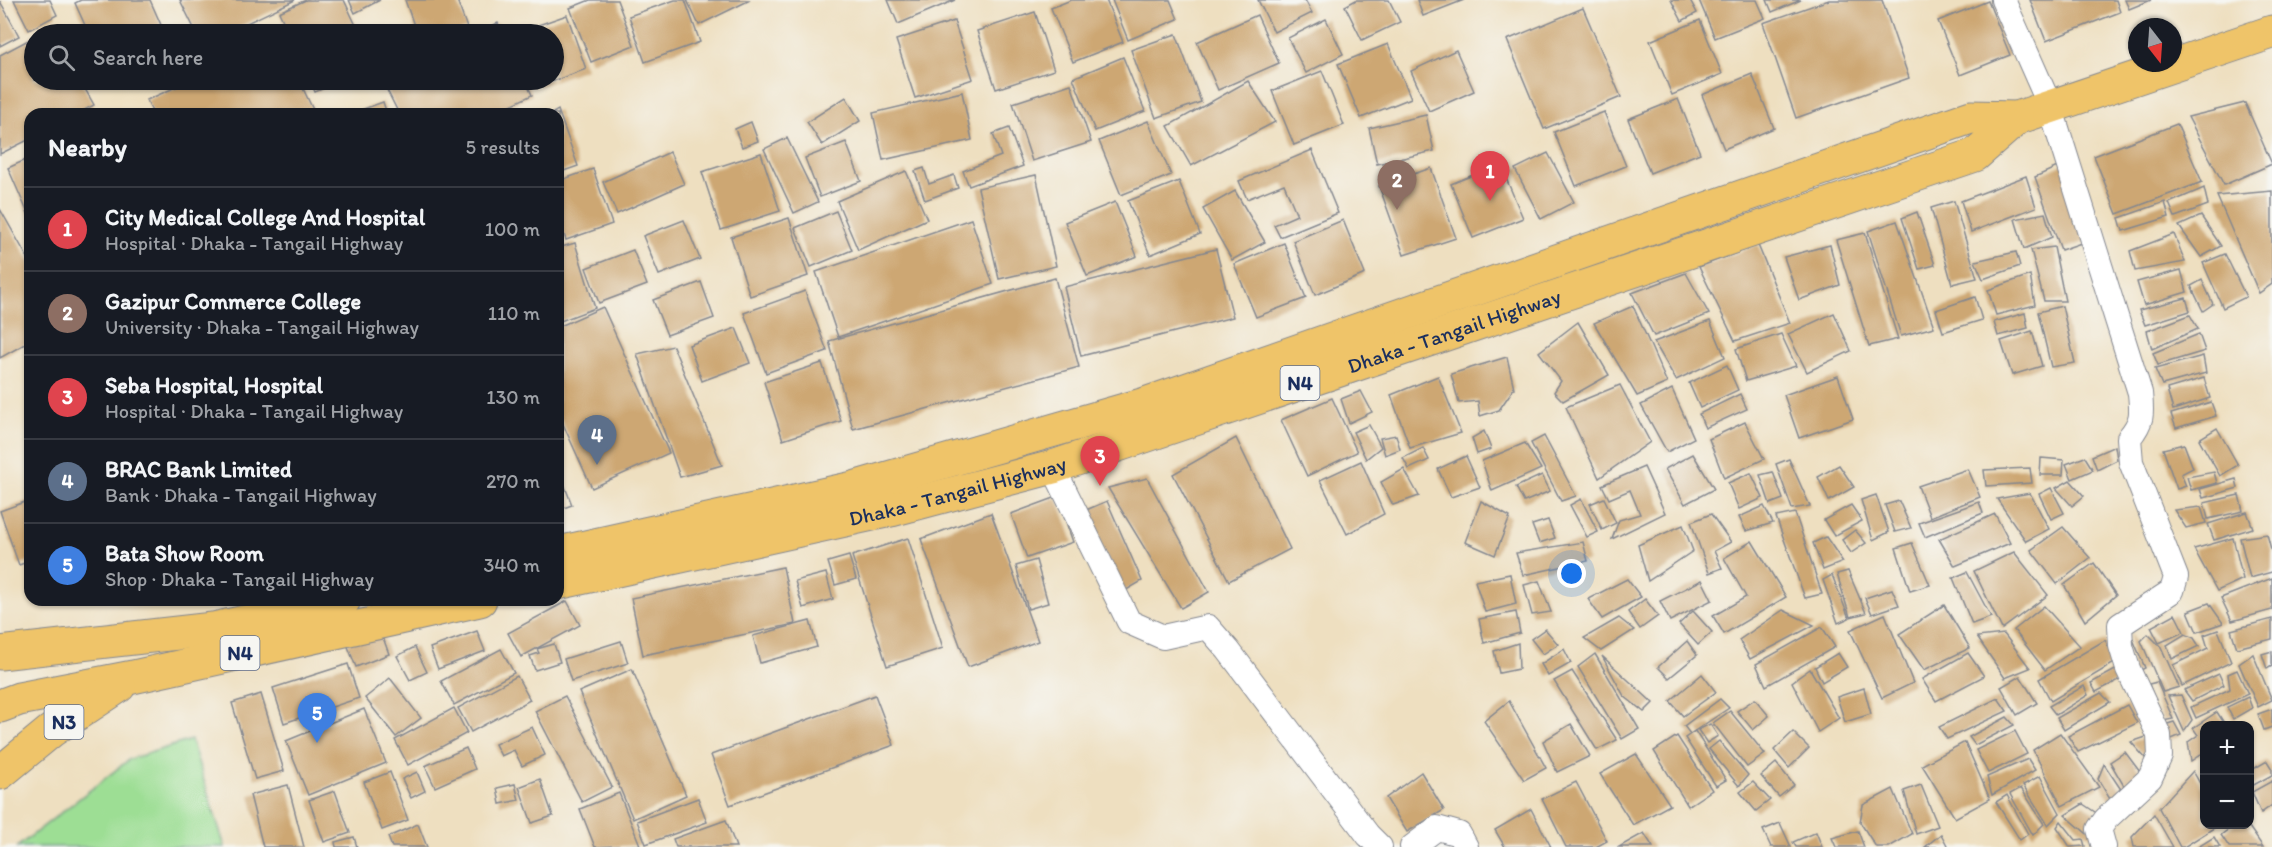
<!DOCTYPE html>
<html lang="en">
<head>
<meta charset="utf-8">
<style>
  :root { --surface:#171b24; --page:#242831; --text:#f1f3f6; --muted:#9ea1a6; --line:#363941; --accent:#b45309 }
  body { margin:0; font-family:Itim,sans-serif; background:var(--page); color:var(--text) }
  .controls { position:absolute; right:18px; bottom:18px; display:grid; overflow:hidden; border-radius:12px; box-shadow:0 2px 4px #0004 }
  .controls button { width:54px; height:54px; display:grid; place-items:center; padding:0; border:0; border-bottom:2px solid var(--line); background:var(--surface); color:var(--text); font:30px sans-serif }
  .compass { position:absolute; left:2128px; top:18px; width:54px; height:54px; border-radius:50%; background:var(--surface); box-shadow:0 2px 4px #0004; rotate:163deg }
  .you { position:absolute; left:1572px; top:574px; width:21px; height:21px; margin:-15px; border:4px solid #fff; border-radius:50%; background:#1a73e8; box-shadow:0 0 0 9px #1a73e833 }
  .badge { display:grid; place-items:center; width:39px; height:39px; border-radius:50%; background:var(--accent); color:#fff; font-size:20px; font-weight:700 }
  .pin { position:absolute; translate:-50% -50px; filter:drop-shadow(0 2px 3px #0008) }
  .pin::after { content:''; position:absolute; top:32px; width:21px; height:18px; background:inherit; clip-path:polygon(0 0,100% 0,50% 100%) }
  .list { margin:0; padding:0; list-style:none }
  h2 { display:flex; justify-content:space-between; align-items:center; height:78px; margin:0; padding:0 24px; font-size:26px }
  h2 small { font-size:20px; font-weight:400; color:var(--muted) }
  .list li { display:grid; grid-template-columns:39px 1fr auto; gap:18px; align-items:center; box-sizing:border-box; height:84px; padding:0 24px; border-top:2px solid var(--line) }
  .list b { display:block; font-size:22px; white-space:nowrap }
  .list p { margin:0; font-size:20px; white-space:nowrap; color:var(--muted) }
  .list em { font-size:20px; font-style:normal; color:var(--muted) }
  .icon { flex:none; width:33px; height:33px; fill:none; stroke:currentColor; stroke-width:2; stroke-linecap:round; stroke-linejoin:round }
  .map { position:relative; flex:none; width:2272px; height:847px; overflow:hidden }
  .search { position:absolute; background:var(--surface); box-shadow:0 2px 4px #0004; left:24px; top:24px; width:540px; height:66px; display:flex; align-items:center; gap:15px; box-sizing:border-box; padding:0 21px; border-radius:33px; color:var(--muted); font-size:22px }
  .panel { position:absolute; background:var(--surface); box-shadow:0 2px 4px #0004; left:24px; top:108px; width:540px; height:498px; border-radius:18px }
  .map>svg:first-child { display:block }
</style>
</head>
<body>
<div class="map">
<svg width="2272" height="847" viewBox="0 0 2272 847">
  <rect width="100%" height="100%" fill="#f6f6f2"/>
  <filter id="ink" filterUnits="userSpaceOnUse"><feTurbulence type="fractalNoise" baseFrequency=".0167" numOctaves="2"/><feDisplacementMap in="SourceGraphic" scale="12" xChannelSelector="R" yChannelSelector="G"/><feConvolveMatrix kernelMatrix="1 2 1 2 8 2 1 2 1" color-interpolation-filters="sRGB"/></filter>
  <filter id="wash" filterUnits="userSpaceOnUse"><feTurbulence type="fractalNoise" baseFrequency=".008" numOctaves="4" result="noise"/><feDisplacementMap in="SourceGraphic" scale="24" xChannelSelector="R" yChannelSelector="G"/><feGaussianBlur stdDeviation="1.35" result="paint"/><feColorMatrix in="noise" values="0 0 0 0 0 0 0 0 0 0 0 0 0 0 0 0 0 1.4 0 .05"/><feComposite in="paint" operator="in"/></filter>
  <g filter="url(#wash)">
    <rect width="100%" height="100%" fill="#eedfc0"/>
    <path fill="#9dde94" stroke="#5c8679" stroke-width="1.5" d="M191,740L225,847H17L130,759Z"/>
    <g id="blocks">
      <g fill="#cda773">
        <path d="M14,0H50L57,15L29,30Z"/>
        <path d="M81,0H150L165,34H89L75,3Z"/>
        <path d="M180,0H295L224,34H197Z"/>
        <path d="M306,0H344L360,34H289L279,12Z"/>
        <path d="M349,0H380L355,13Z"/>
        <path d="M405,0H457L467,28L449,34H417Z"/>
        <path d="M590,0H617L634,45L591,62L570,8Z"/>
        <path d="M675,0H685L700,42L645,62L629,16Z"/>
        <path d="M687,0H750L699,25Z"/>
        <path d="M888,0H955L898,24Z"/>
        <path d="M1071,0H1106L1123,42L1073,62L1051,8Z"/>
        <path d="M1112,0H1170L1178,19L1128,40Z"/>
        <path d="M1258,0H1305L1312,13L1274,32Z"/>
        <path d="M1356,0H1389L1400,22L1362,40L1345,6Z"/>
        <path d="M1417,0H1464L1423,16Z"/>
        <path d="M1671,0H1690L1697,13L1682,21Z"/>
        <path d="M1699,0H1757L1765,18L1715,38Z"/>
        <path d="M1767,0H1801L1772,12Z"/>
        <path d="M1829,0H1882L1909,78L1796,118L1763,23Z"/>
        <path d="M2030,0H2116L2120,12L2046,41Z"/>
        <path d="M2125,0H2151L2129,9Z"/>
        <path d="M0,1L19,36L0,46Z"/>
        <path d="M1988,1L2010,55L1960,75L1938,21Z"/>
        <path d="M1583,8L1621,97L1544,129L1507,40Z"/>
        <path d="M1035,12L1054,70L996,89L977,31Z"/>
        <path d="M567,15L586,69L540,86L537,80H554V34H522L521,31Z"/>
        <path d="M1257,15L1279,63L1218,90L1197,42Z"/>
        <path d="M1326,19L1343,54L1306,73L1288,38Z"/>
        <path d="M1700,20L1722,74L1672,95L1650,41Z"/>
        <path d="M954,21L973,79L915,98L896,40Z"/>
        <path d="M498,23L503,34H473Z"/>
        <path d="M1176,34L1201,102L1156,118L1131,50Z"/>
        <path d="M34,37V80H80L94,105L77,114H30V139L0,154V55Z"/>
        <path d="M1388,44L1411,98L1361,118L1338,64Z"/>
        <path d="M1456,50L1474,91L1429,111L1411,71Z"/>
        <path d="M1123,57L1145,111L1095,131L1073,78Z"/>
        <path d="M1322,71L1344,125L1294,145L1272,91Z"/>
        <path d="M1752,74L1774,128L1724,149L1702,95Z"/>
        <path d="M192,80H299L315,114H153L147,100Z"/>
        <path d="M310,80H343L315,92Z"/>
        <path d="M382,80H525L532,95L492,114H399Z"/>
        <path d="M1248,81L1275,122L1191,166L1168,126Z"/>
        <path d="M1071,84L1091,142L1032,161L1013,103Z"/>
        <path d="M962,92L972,140L883,160L873,113Z"/>
        <path d="M846,97L860,121L822,145L807,122Z"/>
        <path d="M1678,99L1700,153L1650,173L1628,119Z"/>
        <path d="M383,102L387,114H350Z"/>
        <path d="M2245,103L2272,164L2224,185L2188,117Z"/>
        <path d="M558,110L578,166L558,173V114H551Z"/>
        <path d="M1604,112L1626,166L1576,186L1554,132Z"/>
        <path d="M1426,115L1434,151L1377,164L1369,128Z"/>
        <path d="M1148,121L1171,175L1121,195L1099,141Z"/>
        <path d="M751,122L758,141L742,147L735,129Z"/>
        <path d="M2177,124L2202,182L2117,214L2094,156Z"/>
        <path d="M1009,128L1023,166L969,186L963,171L1001,156L993,134Z"/>
        <path d="M787,138L818,202L794,213L764,149Z"/>
        <path d="M846,142L861,181L820,197L805,158Z"/>
        <path d="M1312,150L1338,213L1280,237L1274,225L1297,215L1284,184L1247,199L1239,181Z"/>
        <path d="M670,152L684,184L617,214L603,182Z"/>
        <path d="M761,153L780,211L721,230L702,172Z"/>
        <path d="M1548,153L1574,202L1541,219L1515,169Z"/>
        <path d="M30,158V218L8,168Z"/>
        <path d="M1500,164L1523,218L1473,238L1451,184Z"/>
        <path d="M2064,164L2087,241L2061,250L2035,177Z"/>
        <path d="M924,168L929,184L954,175L958,188L925,200L915,171Z"/>
        <path d="M1431,168L1456,238L1404,255L1379,186Z"/>
        <path d="M593,169L612,224L566,240L558,218V181Z"/>
        <path d="M906,171L927,219L858,250L837,201Z"/>
        <path d="M1036,175L1056,266L999,279L978,188Z"/>
        <path d="M2026,176L2036,207L1971,232L1961,201Z"/>
        <path d="M1179,181L1200,234L1150,255L1128,201Z"/>
        <path d="M2204,188L2208,205L2175,217L2169,203Z"/>
        <path d="M1235,191L1265,242L1232,260L1203,209Z"/>
        <path d="M2272,191V284L2259,293L2217,196Z"/>
        <path d="M1954,201L1977,278L1952,284L1931,208Z"/>
        <path d="M1115,202L1137,256L1087,276L1065,222Z"/>
        <path d="M2165,202L2169,217L2123,231L2119,218Z"/>
        <path d="M0,209L30,262V341L0,358Z"/>
        <path d="M836,211L852,250L811,267L795,228Z"/>
        <path d="M1917,212L1935,265L1919,269L1902,218Z"/>
        <path d="M2045,213L2052,237L2024,249L2015,219Z"/>
        <path d="M2201,216L2221,246L2201,257L2179,226Z"/>
        <path d="M789,218L808,276L750,296L731,237Z"/>
        <path d="M971,219L993,284L838,337L816,272Z"/>
        <path d="M684,220L700,259L659,275L643,236Z"/>
        <path d="M1343,220L1365,274L1315,295L1293,241Z"/>
        <path d="M1897,221L1934,327L1901,336L1868,231Z"/>
        <path d="M1865,233L1898,339L1869,346L1836,240Z"/>
        <path d="M2174,234L2185,262L2135,271L2130,251Z"/>
        <path d="M575,243L595,308L558,322V248Z"/>
        <path d="M1284,243L1306,298L1256,317L1234,264Z"/>
        <path d="M1758,245L1790,323L1735,341L1699,267Z"/>
        <path d="M1830,245L1840,285L1799,300L1784,257Z"/>
        <path d="M2054,247L2065,301H2044L2031,250Z"/>
        <path d="M1216,249L1233,317L1081,356L1064,287Z"/>
        <path d="M633,250L647,285L599,303L586,268Z"/>
        <path d="M2016,252L2020,266L1983,279L1975,261Z"/>
        <path d="M2225,254L2246,297L2223,308L2203,263Z"/>
        <path d="M2181,270L2187,292L2144,305L2137,282Z"/>
        <path d="M1686,273L1709,314L1654,336L1632,293Z"/>
        <path d="M2030,275L2035,305L1996,315L1988,290Z"/>
        <path d="M1055,278L1079,367L853,429L829,341Z"/>
        <path d="M2202,280L2213,304L2203,311L2191,286Z"/>
        <path d="M701,282L714,318L667,335L653,300Z"/>
        <path d="M805,291L827,351L766,373L744,313Z"/>
        <path d="M1975,297L1982,320L1943,332L1936,310Z"/>
        <path d="M2186,298L2190,311L2145,325L2139,310Z"/>
        <path d="M1633,306L1667,383L1637,396L1594,323Z"/>
        <path d="M2062,306L2075,363L2051,367L2038,312Z"/>
        <path d="M603,307L669,453L592,488L558,413V327Z"/>
        <path d="M1834,313L1851,351L1807,372L1788,334Z"/>
        <path d="M2025,313L2028,328L1998,336L1994,322Z"/>
        <path d="M2190,315L2198,329L2152,349L2147,331Z"/>
        <path d="M1710,321L1725,357L1676,380L1654,342Z"/>
        <path d="M1578,322L1609,375L1563,401L1554,392L1561,381L1539,352Z"/>
        <path d="M736,328L750,363L702,381L689,345Z"/>
        <path d="M2032,331L2042,366L2012,375L2001,341Z"/>
        <path d="M1781,334L1796,366L1746,381L1736,349Z"/>
        <path d="M2199,334L2205,351L2158,365L2153,353Z"/>
        <path d="M673,346L722,465L680,477L637,354Z"/>
        <path d="M2203,356L2206,373L2162,385L2155,369Z"/>
        <path d="M1507,357L1514,388L1499,410L1480,416L1478,401L1459,403L1451,374Z"/>
        <path d="M822,363L841,421L783,440L764,382Z"/>
        <path d="M1727,365L1738,390L1700,408L1689,383Z"/>
        <path d="M1438,376L1461,433L1410,448L1391,395Z"/>
        <path d="M1838,376L1853,419L1799,438L1784,395Z"/>
        <path d="M2204,378L2210,398L2173,410L2167,389Z"/>
        <path d="M1620,385L1650,442L1599,478L1566,407Z"/>
        <path d="M1672,389L1694,438L1667,452L1641,405Z"/>
        <path d="M1361,391L1372,412L1349,423L1341,399Z"/>
        <path d="M1740,394L1747,409L1705,428L1699,414Z"/>
        <path d="M1332,398L1357,452L1307,476L1281,420Z"/>
        <path d="M2211,402L2216,416L2176,428L2171,414Z"/>
        <path d="M1745,422L1764,459L1724,478L1709,439Z"/>
        <path d="M1369,425L1381,447L1366,459L1353,432Z"/>
        <path d="M2217,428L2238,465L2220,476L2199,439Z"/>
        <path d="M1484,431L1491,449L1477,454L1472,438Z"/>
        <path d="M1396,435L1400,449L1385,455L1380,438Z"/>
        <path d="M1544,436L1576,496L1561,501L1531,443Z"/>
        <path d="M1236,438L1290,549L1229,581L1173,474Z"/>
        <path d="M1525,443L1541,469L1492,491L1482,461Z"/>
        <path d="M2184,444L2193,468L2181,474L2186,486L2177,489L2163,449Z"/>
        <path d="M2115,446L2117,460L2097,470L2092,456Z"/>
        <path d="M1423,448L1429,460L1409,469L1403,458Z"/>
        <path d="M1693,454L1714,489L1685,504L1665,469Z"/>
        <path d="M1466,456L1480,487L1451,497L1438,469Z"/>
        <path d="M2085,457L2093,470L2072,479L2066,464Z"/>
        <path d="M2041,458L2064,460L2063,475H2040Z"/>
        <path d="M1789,459L1810,506L1792,509L1776,464Z"/>
        <path d="M1361,461L1384,514L1347,534L1320,480Z"/>
        <path d="M1839,465L1854,487L1829,501L1818,477Z"/>
        <path d="M1644,467L1665,513L1612,539L1619,520L1640,514L1630,490L1609,499L1602,485Z"/>
        <path d="M558,468L572,505L558,510Z"/>
        <path d="M2030,468L2032,483L1986,486L1984,470Z"/>
        <path d="M1404,469L1419,496L1393,505L1381,482Z"/>
        <path d="M1968,469L1980,497L1930,517L1918,486Z"/>
        <path d="M1773,472L1783,499L1770,504L1760,475Z"/>
        <path d="M2214,472L2217,483L2191,490L2187,477Z"/>
        <path d="M1751,473L1763,498L1739,509L1728,483Z"/>
        <path d="M1542,475L1550,491L1524,502L1516,487Z"/>
        <path d="M1147,478L1209,592L1181,608L1108,488Z"/>
        <path d="M2236,479L2238,488L2203,498L2200,489Z"/>
        <path d="M2070,480L2084,496L2072,506L2056,488Z"/>
        <path d="M2051,488L2064,513L2051,519L2039,494Z"/>
        <path d="M2030,493L2049,529L2026,541L1997,499Z"/>
        <path d="M1876,495L1889,532L1873,540L1861,500Z"/>
        <path d="M2239,495L2243,511L2208,519L2204,503Z"/>
        <path d="M1057,497L1073,542L1027,558L1011,514Z"/>
        <path d="M1604,498L1616,523L1602,530L1590,504Z"/>
        <path d="M1581,499L1598,532L1587,537L1570,505Z"/>
        <path d="M30,500V561L19,565L0,511Z"/>
        <path d="M1107,501L1142,581L1123,592L1084,511Z"/>
        <path d="M1481,501L1510,517L1495,555L1465,542Z"/>
        <path d="M1899,501L1911,528L1895,532L1885,505Z"/>
        <path d="M1979,502L1983,513L1925,537L1919,523Z"/>
        <path d="M1851,505L1862,521L1834,536L1824,520Z"/>
        <path d="M1764,506L1773,523L1746,531L1739,517Z"/>
        <path d="M2201,507L2206,523L2186,528L2174,510Z"/>
        <path d="M2247,512L2253,528L2214,540L2208,524Z"/>
        <path d="M991,513L1038,641L968,667L921,539Z"/>
        <path d="M1795,513L1822,594L1805,598L1776,517Z"/>
        <path d="M1711,514L1731,542L1714,551L1722,568L1709,573L1691,522Z"/>
        <path d="M1995,514L2010,543L1955,566L1939,539Z"/>
        <path d="M1548,520L1555,538L1539,543L1532,525Z"/>
        <path d="M1683,525L1693,551L1648,581L1638,545Z"/>
        <path d="M2063,527L2090,558L2057,584L2031,550Z"/>
        <path d="M1855,530L1866,543L1851,553L1842,540Z"/>
        <path d="M2267,534L2272,553V572L2250,578L2240,538Z"/>
        <path d="M1826,537L1843,562L1823,570L1813,543Z"/>
        <path d="M908,538L943,648L887,666L852,556Z"/>
        <path d="M2233,538L2243,579L2217,591L2194,549Z"/>
        <path d="M1752,541L1786,597L1724,634L1713,616L1746,597L1724,558Z"/>
        <path d="M1583,542L1588,561L1523,575L1516,553Z"/>
        <path d="M1912,543L1930,585L1910,591L1896,548Z"/>
        <path d="M2014,552L2048,595L2002,629L1974,571Z"/>
        <path d="M849,556L856,579L835,585L828,562Z"/>
        <path d="M1036,560L1048,603L1028,609L1016,566Z"/>
        <path d="M2094,563L2116,595L2085,621L2064,585Z"/>
        <path d="M783,567L795,624L643,655L631,598Z"/>
        <path d="M1848,571L1866,613L1850,617L1837,574Z"/>
        <path d="M1967,572L1991,617L1972,624L1953,578Z"/>
        <path d="M826,573L833,599L803,608L795,581Z"/>
        <path d="M1510,574L1516,604L1485,612L1475,581Z"/>
        <path d="M1832,575L1849,618L1838,623L1823,580Z"/>
        <path d="M2272,578V610L2232,621L2221,598Z"/>
        <path d="M1627,579L1641,597L1602,619L1588,599Z"/>
        <path d="M1702,580L1712,600L1670,621L1660,601Z"/>
        <path d="M1539,581L1551,612L1532,615L1524,585Z"/>
        <path d="M1892,589L1899,605L1872,614L1865,598Z"/>
        <path d="M1645,599L1658,616L1640,629L1628,612Z"/>
        <path d="M567,601L580,625L521,657L508,633Z"/>
        <path d="M2209,603L2223,623L2197,632L2188,611Z"/>
        <path d="M1944,605L1970,648L1924,670L1899,634Z"/>
        <path d="M2044,606L2080,646L2045,670L2014,630Z"/>
        <path d="M1783,610L1814,625L1750,659L1739,640Z"/>
        <path d="M1693,611L1712,632L1698,645L1679,624Z"/>
        <path d="M1516,612L1520,633L1484,643L1479,619Z"/>
        <path d="M1885,614L1913,683L1882,698L1850,630Z"/>
        <path d="M2175,614L2184,632L2159,643L2151,627Z"/>
        <path d="M1619,618L1634,630L1601,651L1584,638Z"/>
        <path d="M2272,619V639L2237,648L2231,630Z"/>
        <path d="M810,621L817,647L760,663L753,636Z"/>
        <path d="M1822,627L1835,647L1766,686L1756,664Z"/>
        <path d="M1545,629L1558,644L1543,654L1531,639Z"/>
        <path d="M2218,630L2231,662L2182,686L2173,665L2208,648L2204,635Z"/>
        <path d="M477,631L485,651L438,669L430,648Z"/>
        <path d="M381,632L389,654L356,667L347,644Z"/>
        <path d="M2130,632L2145,668L2133,674Z"/>
        <path d="M2004,634L2030,668L2005,678L1977,637Z"/>
        <path d="M2148,634L2161,647L2179,687L2163,692L2141,641Z"/>
        <path d="M2185,634L2194,638L2199,646L2172,659L2167,645Z"/>
        <path d="M2105,640L2116,662L2051,701L2039,679Z"/>
        <path d="M621,641L628,663L571,681L564,659Z"/>
        <path d="M1687,641L1697,655L1669,678L1658,667Z"/>
        <path d="M1518,643L1519,669L1499,673L1494,651Z"/>
        <path d="M554,644L560,662L535,670L530,656L539,653L537,649Z"/>
        <path d="M415,647L427,672L410,680L397,656Z"/>
        <path d="M501,649L514,673L454,705L441,681Z"/>
        <path d="M1564,649L1571,663L1548,676L1541,664Z"/>
        <path d="M2272,651V666L2267,669L2262,654Z"/>
        <path d="M1838,653L1847,667L1822,682L1815,667Z"/>
        <path d="M1968,653L1984,676L1936,701L1922,679Z"/>
        <path d="M1595,654L1639,729L1622,739L1578,667Z"/>
        <path d="M2253,654L2272,700L2258,707L2239,664Z"/>
        <path d="M1602,656L1653,703L1644,712L1624,696Z"/>
        <path d="M348,664L359,698L284,723L273,688Z"/>
        <path d="M2119,668L2125,677L2096,692L2091,683Z"/>
        <path d="M632,669L686,795L633,819L579,692Z"/>
        <path d="M1810,669L1839,718L1818,732L1792,682Z"/>
        <path d="M2237,670L2248,694L2196,718L2191,707L2230,689L2228,674Z"/>
        <path d="M1572,671L1617,740L1597,750L1554,681Z"/>
        <path d="M1702,674L1716,692L1683,716L1670,701Z"/>
        <path d="M2219,674L2224,685L2192,701L2184,690Z"/>
        <path d="M517,676L530,700L471,732L458,708Z"/>
        <path d="M2020,676L2037,703L2017,715L2001,687Z"/>
        <path d="M390,678L421,718L396,737L365,698Z"/>
        <path d="M2157,682L2173,719L2163,721L2149,684Z"/>
        <path d="M2084,686L2088,695L2056,715L2049,706Z"/>
        <path d="M1864,688L1871,714L1845,722L1837,697Z"/>
        <path d="M2101,693L2110,702L2064,730L2057,718Z"/>
        <path d="M261,694L284,771L255,779L232,703Z"/>
        <path d="M875,695L894,745L730,805L711,755Z"/>
        <path d="M2181,695L2192,720L2184,731L2168,696Z"/>
        <path d="M565,696L612,787L582,802L535,711Z"/>
        <path d="M2248,697L2252,708L2233,719L2227,707Z"/>
        <path d="M1998,698L2007,711L1947,739L1939,727Z"/>
        <path d="M1720,699L1729,708L1690,734L1684,726Z"/>
        <path d="M1755,699L1769,716L1753,730L1737,711Z"/>
        <path d="M1509,701L1546,768L1524,780L1484,721Z"/>
        <path d="M2127,705L2137,723L2078,752L2068,736Z"/>
        <path d="M454,708L467,733L408,765L395,740Z"/>
        <path d="M364,709L386,763L308,795L286,741Z"/>
        <path d="M2272,709V727L2264,730L2258,714Z"/>
        <path d="M1730,711L1765,754L1747,767L1713,723Z"/>
        <path d="M2217,712L2226,726H2204V752L2191,761L2188,742L2198,735L2193,728Z"/>
        <path d="M2007,717L2014,725L1975,745L1969,737Z"/>
        <path d="M2174,722L2181,735L2167,741L2161,726Z"/>
        <path d="M1571,724L1590,756L1557,772L1543,741Z"/>
        <path d="M1710,724L1718,736L1707,743L1698,730Z"/>
        <path d="M532,727L545,755L522,766L514,750L501,756L495,744Z"/>
        <path d="M1695,731L1726,780L1716,786L1685,738Z"/>
        <path d="M2015,731L2027,754L1988,773L1976,750Z"/>
        <path d="M1793,732L1809,748L1789,768L1774,750Z"/>
        <path d="M2060,733L2099,787L2062,806L2033,750Z"/>
        <path d="M1677,736L1712,790L1688,806L1654,751Z"/>
        <path d="M2149,736L2156,752L2146,759L2131,742Z"/>
        <path d="M1719,741L1748,775L1739,786L1709,749Z"/>
        <path d="M1965,742L1990,799L1955,818L1922,765Z"/>
        <path d="M466,748L475,769L435,787L425,766Z"/>
        <path d="M2125,752L2143,776L2128,793L2110,762Z"/>
        <path d="M1636,754L1670,805L1633,825L1600,774Z"/>
        <path d="M2028,759L2035,770L1992,795L1987,777Z"/>
        <path d="M2267,761L2272,769V775L2250,787V771Z"/>
        <path d="M1776,763L1794,785L1779,797L1761,776Z"/>
        <path d="M2104,764L2124,794L2114,806L2098,779Z"/>
        <path d="M2193,771L2204,791V824H2220L2184,847H2180L2159,808Z"/>
        <path d="M390,772L408,820L382,830L364,782Z"/>
        <path d="M417,772L425,791L411,798L402,779Z"/>
        <path d="M1421,772L1444,810L1407,832L1386,798Z"/>
        <path d="M2040,776L2060,813L2048,825L2023,785Z"/>
        <path d="M540,779L553,816L532,823L519,787Z"/>
        <path d="M2272,781V805L2261,813L2252,792Z"/>
        <path d="M1576,782L1607,841L1596,847H1566L1542,799Z"/>
        <path d="M1753,782L1770,800L1756,811L1740,792Z"/>
        <path d="M515,784L519,800L500,804L497,788Z"/>
        <path d="M288,785L304,847H263L250,795Z"/>
        <path d="M1921,785L1938,826L1916,834L1904,791Z"/>
        <path d="M2021,788L2044,824L2033,835L2010,794Z"/>
        <path d="M1893,789L1912,834L1889,847H1876L1860,822L1863,805Z"/>
        <path d="M335,791L350,833L324,842L309,800Z"/>
        <path d="M619,793L640,845L595,847L580,809Z"/>
        <path d="M2007,795L2028,834L2020,840L1996,802Z"/>
        <path d="M698,798L707,822L646,844L637,821Z"/>
        <path d="M2083,804L2104,818L2099,844L2065,815Z"/>
        <path d="M1531,809L1551,847H1505L1495,830Z"/>
        <path d="M2154,814L2173,847H2134L2132,837Z"/>
        <path d="M726,820L736,847H676L673,839Z"/>
        <path d="M2061,821L2076,840L2083,839L2085,846L2070,847L2057,827Z"/>
        <path d="M1780,823L1791,847H1771L1763,830Z"/>
        <path d="M418,824L427,847H392L388,837Z"/>
        <path d="M2236,824H2247L2263,847H2229L2221,835Z"/>
        <path d="M1858,831L1864,847H1836L1832,838Z"/>
        <path d="M1816,832L1822,847H1796L1793,842Z"/>
        <path d="M1644,833L1653,847H1619Z"/>
        <path d="M1941,834L1948,847H1925Z"/>
        <path d="M354,837L357,847H336L335,842Z"/>
        <path d="M2214,837L2220,847H2198Z"/>
      </g>
    </g>
  </g>
  <g filter="url(#ink)">
    <use href="#blocks" fill-opacity="0" stroke="#84878f" stroke-width="1.5"/>
    <g fill="none" stroke-linecap="round" stroke-linejoin="round">
      <g stroke="#84878f" stroke-width="26">
        <g id="minor">
          <path d="M2003,0L2050,106L2140,393C2142,414 2143,421 2129,438L2131,462L2176,577L2172,591L2120,625L2121,646L2128,669L2159,735L2160,756L2150,778L2106,819L2099,829L2104,847"/>
          <path d="M1053,467L1129,622L1163,637L1208,627L1228,650L1368,835L1380,847"/>
          <path d="M1412,847L1437,828L1459,834L1466,847"/>
        </g>
      </g>
      <g stroke="#84878f" stroke-width="35">
        <g id="highway">
          <path d="M558,553L853,488L1145,404L1971,117L2017,118L2272,32"/>
          <path id="s1" d="M558,583L891,510L1053,467L1975,155L2017,118"/>
          <path d="M0,653L213,629L344,600"/>
          <path d="M0,706L19,699L133,677L480,600"/>
          <path d="M0,773L51,731L119,686"/>
        </g>
      </g>
      <use href="#minor" stroke="#fff" stroke-width="24"/>
      <use href="#highway" stroke="#efc469" stroke-width="33"/>
    </g>
  </g>
  <g text-anchor="middle" stroke-width="4.5" stroke-linejoin="round" paint-order="stroke">
    <g fill="#f6f6f2" stroke="#5d6b8a" stroke-width="1.5">
      <rect x="1280.5" y="366" width="39" height="34" rx="4.5"/>
      <rect x="220.5" y="636" width="39" height="34" rx="4.5"/>
      <rect x="44.5" y="705" width="39" height="34" rx="4.5"/>
    </g>
    <g font-size="20" font-weight="bold" fill="#1b2f5e">
      <text x="1300" y="390">N4</text>
      <text x="240" y="660">N4</text>
      <text x="64" y="729">N3</text>
    </g>
    <g font-size="21" fill="#1b2f5e" stroke="#f6f6f2">
      <text dy="7" stroke="none"><textPath href="#s1" startOffset="932">Dhaka - Tangail Highway</textPath></text>
      <text dy="7" stroke="none"><textPath href="#s1" startOffset="410">Dhaka - Tangail Highway</textPath></text>
    </g>
  </g>
</svg>
<div class="controls">
<button>+</button>
<button>−</button>
</div>
<svg class="compass" viewBox="-18 -18 36 36"><path d="M0-13l5 13h-10z" fill="#e53935"/><path d="M0 13l5-13h-10z" fill="#9ea1a6"/></svg>
<div class="you"></div>
<div class="pin badge" style="left:1490px;top:201px;background:#e0444e">1</div>
<div class="pin badge" style="left:1397px;top:210px;background:#8d6e63">2</div>
<div class="pin badge" style="left:1100px;top:486px;background:#e0444e">3</div>
<div class="pin badge" style="left:597px;top:465px;background:#5c6f8a">4</div>
<div class="pin badge" style="left:317px;top:743px;background:#3f7fe0">5</div>
<div class="search"><svg class="icon" aria-label="search" viewBox="0 0 24 24"><circle cx="10" cy="10" r="6"/><path d="M15 15l6 6"/></svg>Search here</div>
<section class="panel">
<h2>Nearby<small>5 results</small></h2>
<ul class="list">
<li><span class="badge" style="background:#e0444e">1</span><div><b>City Medical College And Hospital</b><p>Hospital · Dhaka - Tangail Highway</p></div><em>100 m</em></li>
<li><span class="badge" style="background:#8d6e63">2</span><div><b>Gazipur Commerce College</b><p>University · Dhaka - Tangail Highway</p></div><em>110 m</em></li>
<li><span class="badge" style="background:#e0444e">3</span><div><b>Seba Hospital, Hospital</b><p>Hospital · Dhaka - Tangail Highway</p></div><em>130 m</em></li>
<li><span class="badge" style="background:#5c6f8a">4</span><div><b>BRAC Bank Limited</b><p>Bank · Dhaka - Tangail Highway</p></div><em>270 m</em></li>
<li><span class="badge" style="background:#3f7fe0">5</span><div><b>Bata Show Room</b><p>Shop · Dhaka - Tangail Highway</p></div><em>340 m</em></li>
</ul>
</section>
</div>
</body>
</html>
